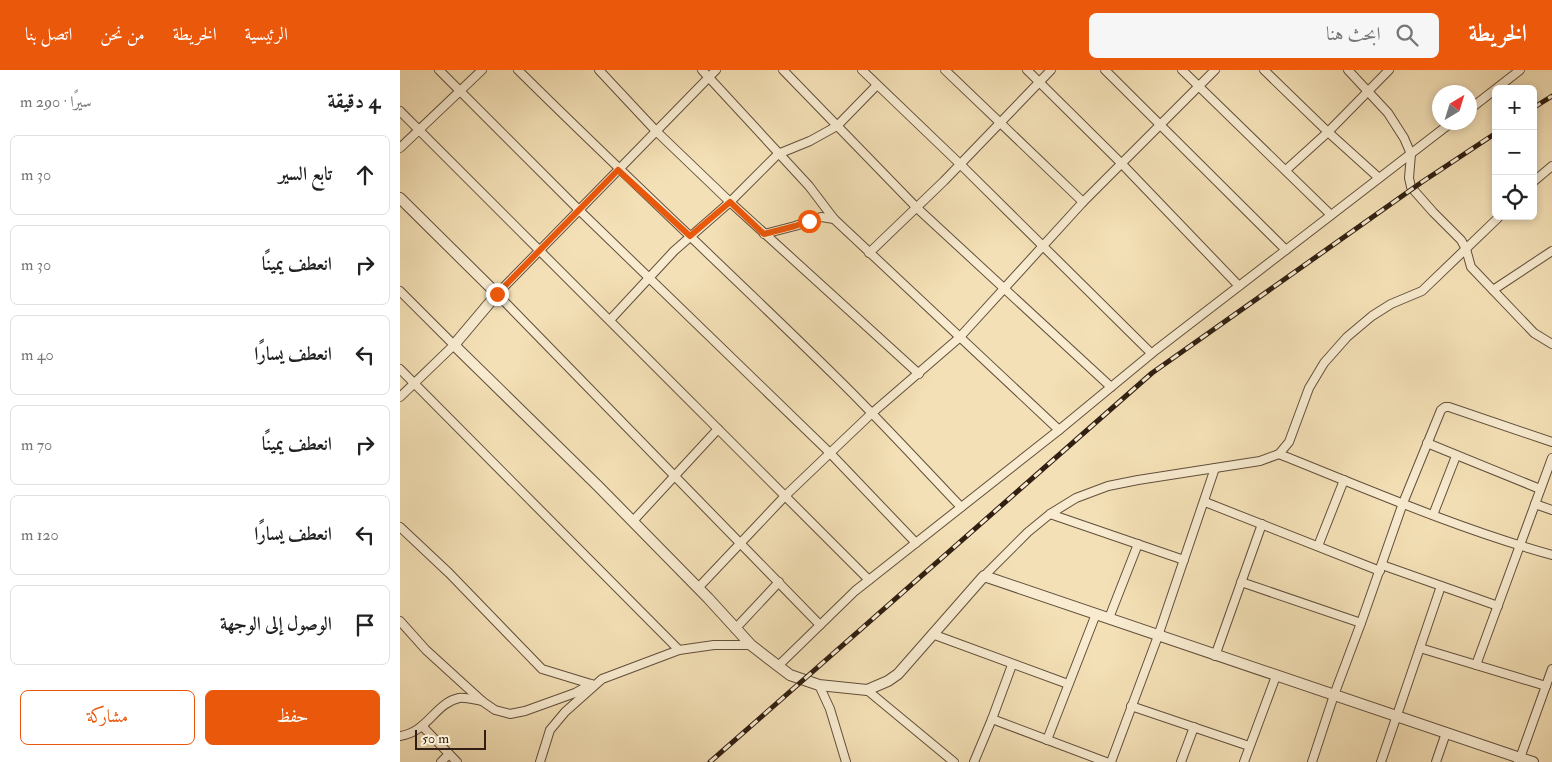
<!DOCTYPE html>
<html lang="ar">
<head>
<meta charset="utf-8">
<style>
  :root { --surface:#fff; --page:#f6f6f6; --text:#222; --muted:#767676; --line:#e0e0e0; --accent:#ea580c }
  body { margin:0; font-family:"IM FELL Double Pica",Amiri,serif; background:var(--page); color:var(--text); direction:rtl }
  .controls { position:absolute; right:15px; top:15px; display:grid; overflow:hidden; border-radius:8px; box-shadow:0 2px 8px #0003 }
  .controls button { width:45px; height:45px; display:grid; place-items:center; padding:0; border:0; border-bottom:1px solid var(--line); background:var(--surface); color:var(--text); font:25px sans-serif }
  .compass { position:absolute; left:1032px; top:15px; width:45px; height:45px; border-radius:50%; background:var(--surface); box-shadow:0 2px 8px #0003; rotate:38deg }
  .scale { position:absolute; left:15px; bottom:12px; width:71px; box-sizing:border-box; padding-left:5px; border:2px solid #301f12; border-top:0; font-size:14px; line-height:18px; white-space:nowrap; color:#301f12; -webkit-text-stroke:4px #f8ebd0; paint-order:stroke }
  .stop { position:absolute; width:15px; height:15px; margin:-11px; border:4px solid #ea580c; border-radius:50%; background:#fff }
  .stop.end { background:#ea580c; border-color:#fff; box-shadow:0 1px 5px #0008 }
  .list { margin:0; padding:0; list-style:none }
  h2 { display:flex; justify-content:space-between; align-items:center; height:65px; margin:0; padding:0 20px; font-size:21px }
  h2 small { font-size:16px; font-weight:400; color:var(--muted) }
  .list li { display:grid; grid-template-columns:32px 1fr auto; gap:15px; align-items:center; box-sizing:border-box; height:80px; margin:0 10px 10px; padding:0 10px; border:1px solid var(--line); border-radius:8px }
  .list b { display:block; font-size:19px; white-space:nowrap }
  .list em { font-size:16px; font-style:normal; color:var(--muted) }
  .actions { display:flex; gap:10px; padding:15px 20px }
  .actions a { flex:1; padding:11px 0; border:1px solid var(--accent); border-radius:8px; text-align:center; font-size:18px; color:var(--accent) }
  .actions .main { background:var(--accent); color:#fff }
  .icon { flex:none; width:28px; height:28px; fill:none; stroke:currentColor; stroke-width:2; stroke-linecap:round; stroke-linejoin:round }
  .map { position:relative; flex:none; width:1152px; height:692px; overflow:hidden; direction:ltr }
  header { display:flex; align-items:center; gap:30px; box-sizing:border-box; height:70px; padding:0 25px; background:var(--accent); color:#fff }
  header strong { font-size:24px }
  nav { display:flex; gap:28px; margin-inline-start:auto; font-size:18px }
  .search { width:350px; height:45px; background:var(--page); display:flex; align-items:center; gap:12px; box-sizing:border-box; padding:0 18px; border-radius:8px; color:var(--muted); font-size:19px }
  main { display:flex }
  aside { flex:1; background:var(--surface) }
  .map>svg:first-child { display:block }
</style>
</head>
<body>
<header>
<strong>الخريطة</strong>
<div class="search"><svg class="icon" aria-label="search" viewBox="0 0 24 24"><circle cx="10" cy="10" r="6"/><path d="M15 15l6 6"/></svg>ابحث هنا</div>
<nav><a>الرئيسية</a><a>الخريطة</a><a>من نحن</a><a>اتصل بنا</a></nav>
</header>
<main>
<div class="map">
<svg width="1152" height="692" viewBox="0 0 1152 692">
  <rect width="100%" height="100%" fill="#f4e0b6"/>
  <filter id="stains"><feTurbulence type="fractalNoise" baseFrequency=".004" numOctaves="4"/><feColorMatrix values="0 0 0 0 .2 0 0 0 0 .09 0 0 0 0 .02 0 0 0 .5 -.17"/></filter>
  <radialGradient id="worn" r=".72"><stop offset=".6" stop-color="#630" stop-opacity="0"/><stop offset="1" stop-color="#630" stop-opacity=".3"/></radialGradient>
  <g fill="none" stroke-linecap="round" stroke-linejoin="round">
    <g stroke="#614f3b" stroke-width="10">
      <g id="minor">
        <path d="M39,0L179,140L430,383L516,473"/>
        <path d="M118,0C222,103 330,203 435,306C478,348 519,393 561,437"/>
        <path d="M199,0L256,61L330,132L519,304"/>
        <path d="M302,0L409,116L434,149L659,360"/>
        <path d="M316,0L97,224L420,555"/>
        <path d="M383,0L517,138L711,317"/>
        <path d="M462,0L560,94L751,283"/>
        <path d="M545,0L683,132"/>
        <path d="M627,0L721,93L839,216"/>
        <path d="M705,0L886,180"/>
        <path d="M782,0L931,145"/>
        <path d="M864,0L928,62L979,108"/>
        <path d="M948,0L988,43L1004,68L1011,84L1009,108L1011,117L1033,142L1061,170L1066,179L1071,197L1134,263L1152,274"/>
        <path d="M1070,39L1120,0"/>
        <path d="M0,41L469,510"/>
        <path d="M0,78L82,0"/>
        <path d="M886,100L928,62L989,0"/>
        <path d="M1133,112L1152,96"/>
        <path d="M364,164L395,156L421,147L434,149"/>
        <path d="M469,183L544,111L651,0"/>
        <path d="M1093,220L1152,181"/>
        <path d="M0,221L54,275L0,327"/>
        <path d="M210,250L274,181L330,132L378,84L410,71L437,56L477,15"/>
        <path d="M0,299L279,580"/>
        <path d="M1027,373L1140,419"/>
        <path d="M879,384C969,420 1059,459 1152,485"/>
        <path d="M805,432L980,501"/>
        <path d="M1135,434L1152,440"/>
        <path d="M650,444L784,490"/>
        <path d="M1033,445L1056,386"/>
        <path d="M233,451L318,359"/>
        <path d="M0,457L49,503L142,599L191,614"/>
        <path d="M918,476L944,410"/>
        <path d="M982,495L1098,536"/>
        <path d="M584,506L628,462L650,444L676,428L708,416L738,410L860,391L879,384L889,372L909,318L924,293L947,267L972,246L991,234L1022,221L1100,146"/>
        <path d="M841,512L961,553"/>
        <path d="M298,518L385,426L430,383L471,344L559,268L683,132L815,0"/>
        <path d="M709,548L738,474"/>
        <path d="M0,551L26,580L82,631L95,640L110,644L125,641L175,623L191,614"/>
        <path d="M335,559L379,512"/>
        <path d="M532,564L668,614"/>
        <path d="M1020,578L1146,616"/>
        <path d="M815,586L862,454"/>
        <path d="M1076,595L1152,388"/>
        <path d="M378,596L455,521L659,360L756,280L1052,52"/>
        <path d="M419,615L430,639L446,692"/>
        <path d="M467,620L554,692"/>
        <path d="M731,636L849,676"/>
        <path d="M592,649L706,692"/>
        <path d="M23,657L57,692"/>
        <path d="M0,666C28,662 35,633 59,628C66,627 75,630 82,631"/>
        <path d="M647,670L696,544"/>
        <path d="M1120,688L1152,599"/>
        <path d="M41,692L49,684"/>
        <path d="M140,692L150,660L165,642L202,609L279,580L314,575H351"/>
        <path d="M574,692L592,649L612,595"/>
        <path d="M711,692L758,566L815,398"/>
        <path d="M781,692L794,657"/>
        <path d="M844,692L876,606"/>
        <path d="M912,692L934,625L961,553L1003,433L1041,340L1045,337H1049L1152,372"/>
        <path d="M981,692L1041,516"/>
        <path d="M1036,692L1046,663"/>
      </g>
    </g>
    <g stroke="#614f3b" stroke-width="12">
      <g id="tertiary">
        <path d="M0,128L97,224L54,275L198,416L308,528L351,575L369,589L390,605L419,615L467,620L488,611L498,604L584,506L1120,688"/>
        <path d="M1119,692L1120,688L1133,692"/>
      </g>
    </g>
    <use href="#minor" stroke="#f8ebd0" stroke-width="8"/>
    <use href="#tertiary" stroke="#f8ebd0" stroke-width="10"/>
    <g stroke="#301f12" stroke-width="5">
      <g id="rail">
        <path d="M1133,38L1152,26"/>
        <path d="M310,692L752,303L1022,112L1096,63"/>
      </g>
    </g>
    <use href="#rail" stroke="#f8ebd0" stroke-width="3" stroke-dasharray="9" stroke-linecap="butt"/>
  </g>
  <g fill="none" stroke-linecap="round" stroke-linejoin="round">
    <path stroke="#ea580c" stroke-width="6" d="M97,224L218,100L290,166L330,132L364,164L395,156L409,151"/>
  </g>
  <rect width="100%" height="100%" filter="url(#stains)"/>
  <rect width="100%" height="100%" fill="url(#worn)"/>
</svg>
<div class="controls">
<button>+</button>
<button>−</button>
<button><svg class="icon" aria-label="locate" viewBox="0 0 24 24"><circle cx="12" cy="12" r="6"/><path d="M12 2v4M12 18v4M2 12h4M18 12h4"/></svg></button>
</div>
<svg class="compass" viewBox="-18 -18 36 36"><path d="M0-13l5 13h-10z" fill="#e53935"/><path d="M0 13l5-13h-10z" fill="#767676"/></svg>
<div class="scale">50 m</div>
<div class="stop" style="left:409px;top:151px"></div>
<div class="stop end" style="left:97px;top:224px"></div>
</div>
<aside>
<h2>4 دقيقة<small>سيرًا · 290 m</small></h2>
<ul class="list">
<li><svg class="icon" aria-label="ahead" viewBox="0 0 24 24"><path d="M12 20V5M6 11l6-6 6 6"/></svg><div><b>تابع السير</b></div><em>30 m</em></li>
<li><svg class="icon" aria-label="right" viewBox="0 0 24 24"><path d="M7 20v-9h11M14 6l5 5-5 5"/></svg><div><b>انعطف يمينًا</b></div><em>30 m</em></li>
<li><svg class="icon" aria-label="left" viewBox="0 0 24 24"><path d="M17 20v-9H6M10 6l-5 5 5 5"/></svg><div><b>انعطف يسارًا</b></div><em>40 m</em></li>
<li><svg class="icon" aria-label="right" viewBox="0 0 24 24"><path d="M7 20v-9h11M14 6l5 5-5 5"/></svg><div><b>انعطف يمينًا</b></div><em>70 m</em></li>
<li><svg class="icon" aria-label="left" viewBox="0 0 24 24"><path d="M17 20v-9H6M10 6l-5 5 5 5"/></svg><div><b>انعطف يسارًا</b></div><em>120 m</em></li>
<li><svg class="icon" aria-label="arrive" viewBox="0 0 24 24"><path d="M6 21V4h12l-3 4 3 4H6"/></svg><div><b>الوصول إلى الوجهة</b></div></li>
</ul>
<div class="actions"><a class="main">حفظ</a><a>مشاركة</a></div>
</aside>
</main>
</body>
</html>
